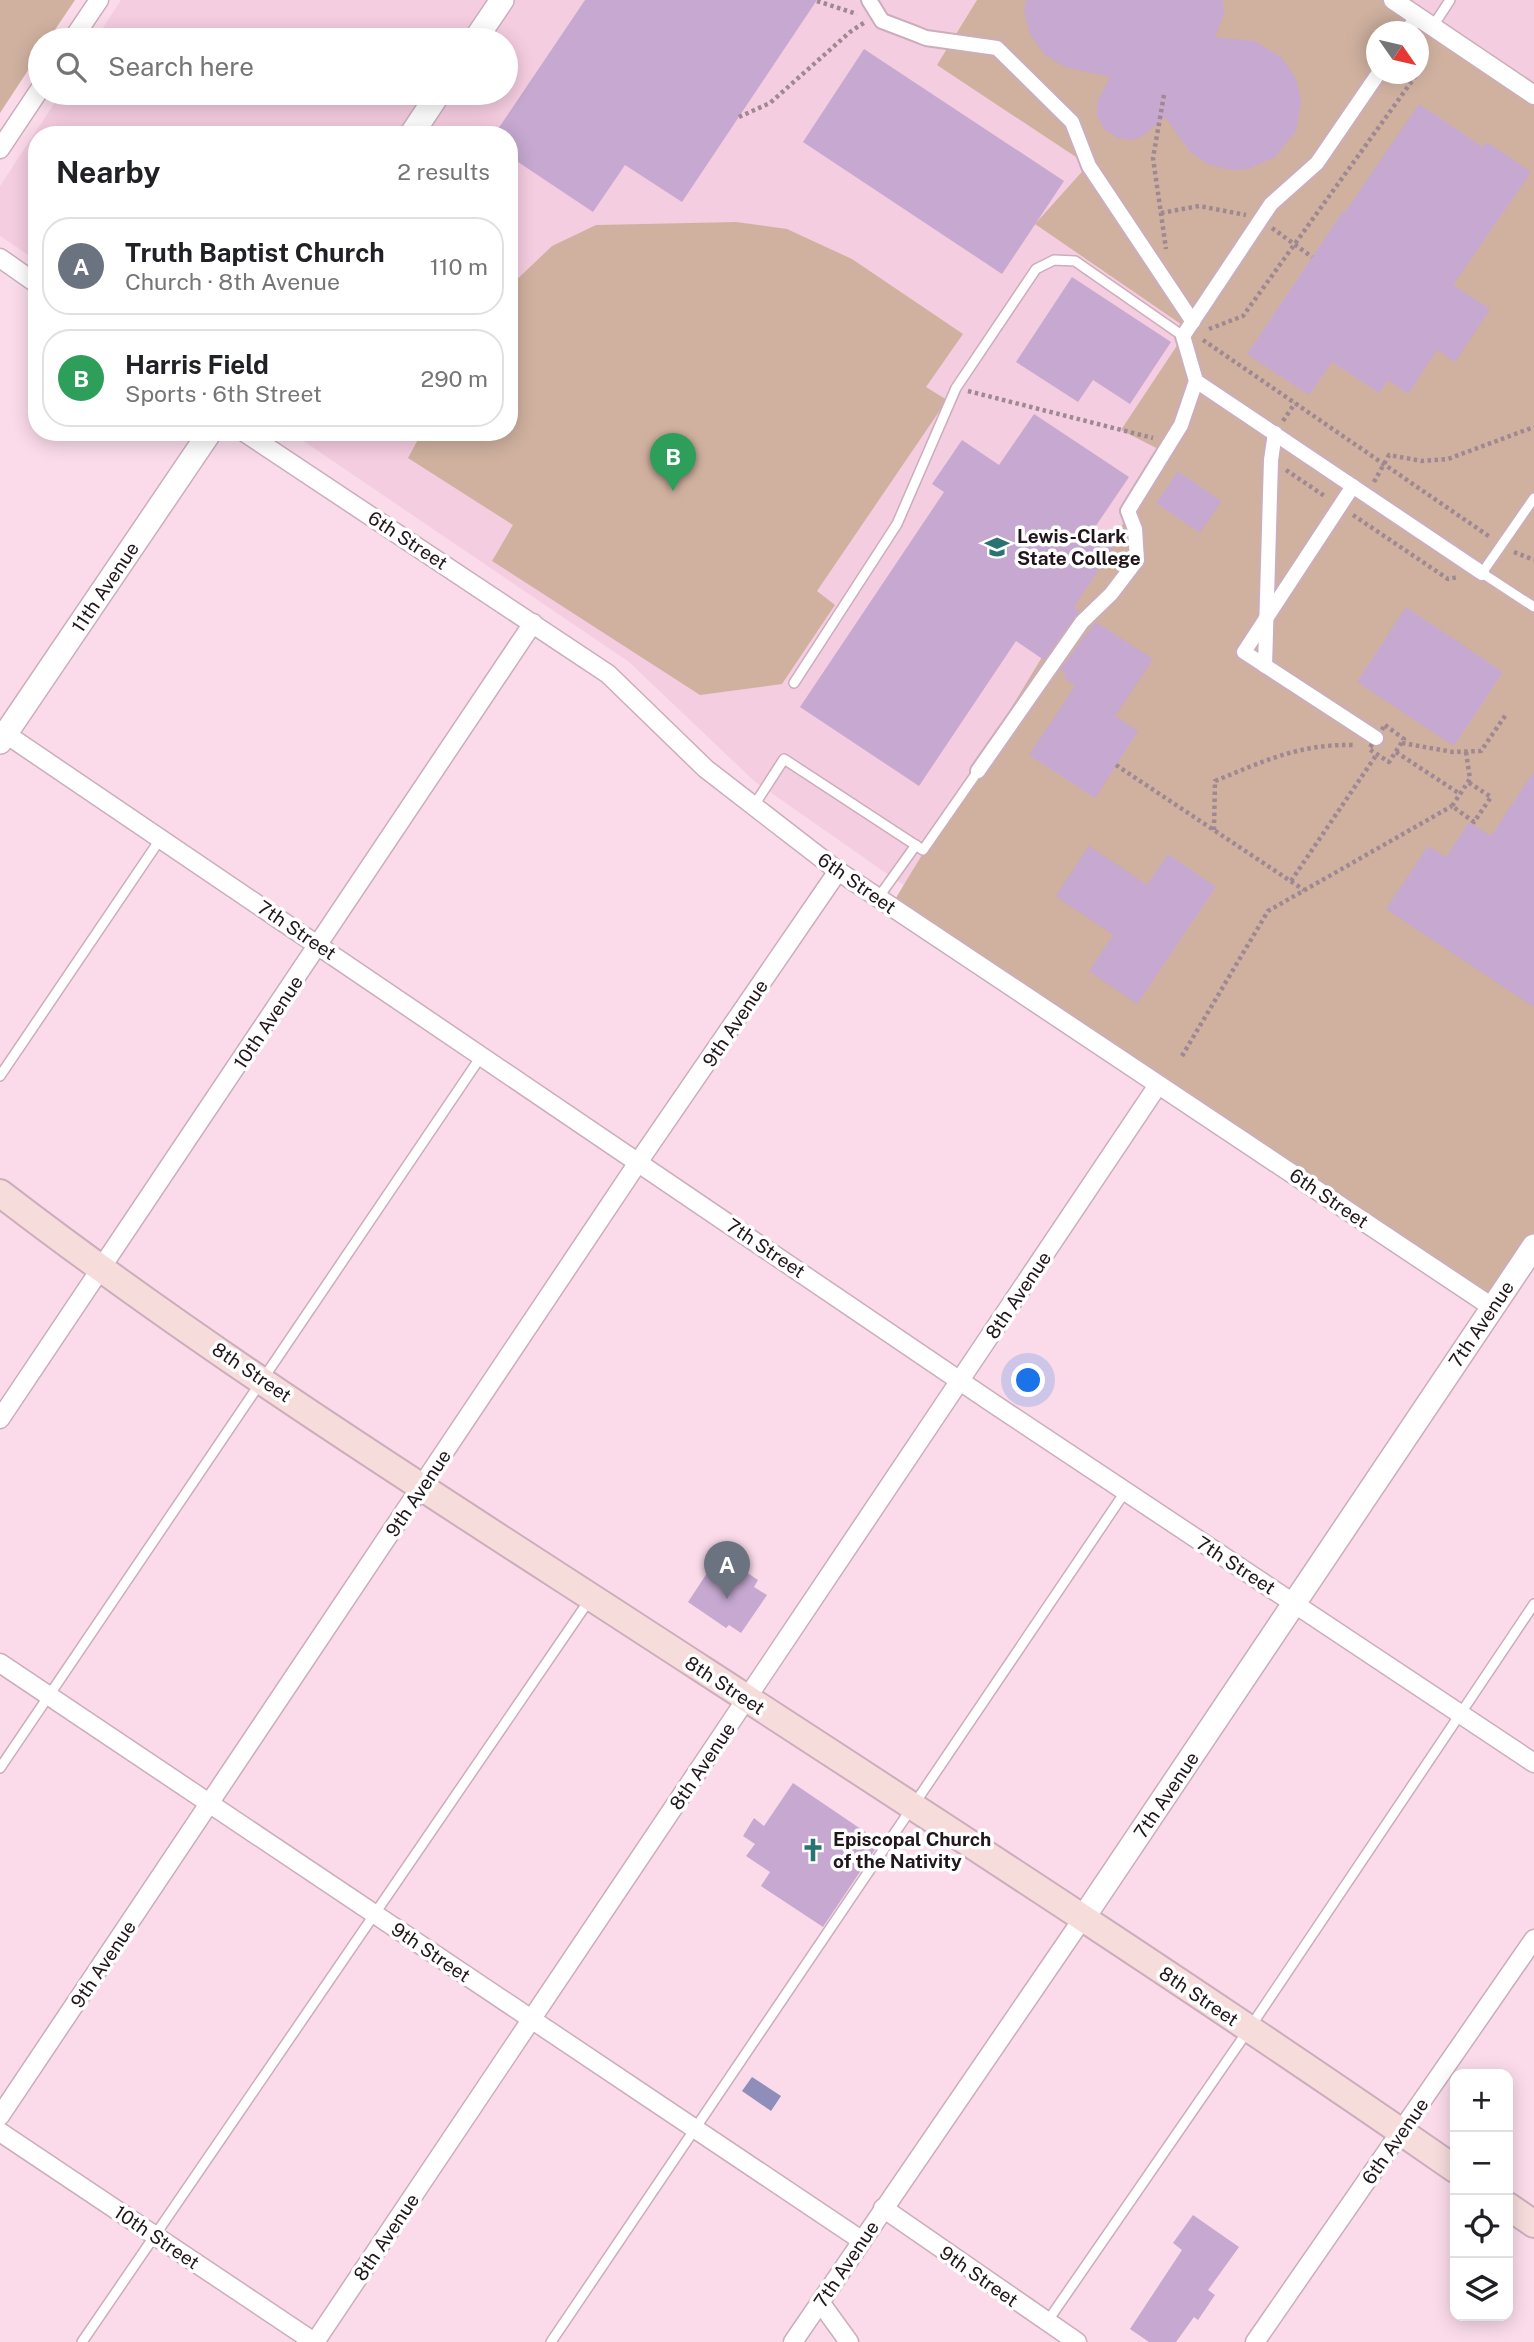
<!DOCTYPE html>
<html lang="en">
<head>
<meta charset="utf-8">
<style>
  :root { --surface:#fff; --page:#f2f2f2; --text:#202124; --muted:#757577; --line:#e0e0e0; --accent:#297373 }
  body { margin:0; font-family:"Public Sans",sans-serif; background:var(--page); color:var(--text) }
  .controls { position:absolute; right:21px; bottom:21px; display:grid; overflow:hidden; border-radius:14px; box-shadow:0 4px 18px #0003 }
  .controls button { width:63px; height:63px; display:grid; place-items:center; padding:0; border:0; border-bottom:2px solid var(--line); background:var(--surface); color:var(--text); font:35px sans-serif }
  .compass { position:absolute; left:1366px; top:21px; width:63px; height:63px; border-radius:50%; background:var(--surface); box-shadow:0 4px 18px #0003; rotate:124deg }
  .you { position:absolute; left:1029px; top:1381px; width:24px; height:24px; margin:-18px; border:5px solid #fff; border-radius:50%; background:#1a73e8; box-shadow:0 0 0 10px #1a73e833 }
  .badge { display:grid; place-items:center; width:46px; height:46px; border-radius:50%; background:var(--accent); color:#fff; font-size:23px; font-weight:700 }
  .pin { position:absolute; translate:-50% -58px; filter:drop-shadow(0 2px 4px #0008) }
  .pin::after { content:''; position:absolute; top:37px; width:24px; height:21px; background:inherit; clip-path:polygon(0 0,100% 0,50% 100%) }
  .list { margin:0; padding:0; list-style:none }
  h2 { display:flex; justify-content:space-between; align-items:center; height:91px; margin:0; padding:0 28px; font-size:30px }
  h2 small { font-size:23px; font-weight:400; color:var(--muted) }
  .list li { display:grid; grid-template-columns:46px 1fr auto; gap:21px; align-items:center; box-sizing:border-box; height:98px; margin:0 14px 14px; padding:0 14px; border:2px solid var(--line); border-radius:28px }
  .list b { display:block; font-size:26px; white-space:nowrap }
  .list p { margin:0; font-size:23px; white-space:nowrap; color:var(--muted) }
  .list em { font-size:23px; font-style:normal; color:var(--muted) }
  .icon { flex:none; width:38px; height:38px; fill:none; stroke:currentColor; stroke-width:2; stroke-linecap:round; stroke-linejoin:round }
  .map { position:relative; flex:none; width:1534px; height:2342px; overflow:hidden }
  .search { position:absolute; background:var(--surface); box-shadow:0 4px 18px #0003; left:28px; top:28px; width:490px; height:77px; display:flex; align-items:center; gap:18px; box-sizing:border-box; padding:0 24px; border-radius:38px; color:var(--muted); font-size:26px }
  .panel { position:absolute; background:var(--surface); box-shadow:0 4px 18px #0003; left:28px; top:126px; width:490px; height:315px; border-radius:28px }
  .map>svg:first-child { display:block }
</style>
</head>
<body>
<div class="map">
<svg width="1534" height="2342" viewBox="0 0 1534 2342">
  <rect width="100%" height="100%" fill="#fbdbea"/>
  <path fill="#f5cde0" fill-rule="evenodd" d="M121,0H1534V1208L1145,1045L893,878L754,781L629,662L290,432H509V135H37V261L0,236V186L61,93H506V40H95ZM1376,32H1418V74H1376Z"/>
  <g fill="#d0b1a0" fill-rule="evenodd">
    <path d="M0,0H75L48,40H40V52L0,113Z"/>
    <path d="M977,0H1390L1534,97V1245L1492,1307L891,906L1166,453L1121,430L1188,329L1035,224L1088,165L937,65ZM1376,32H1418V74H1376Z"/>
    <path d="M736,222L787,229L852,259L963,334L926,387L947,400L817,591L835,605L782,684L700,695L492,561L513,525L408,458L422,432H509V287L552,246L596,225Z"/>
  </g>
  <path fill="#8f8db9" d="M752,2077L781,2096L771,2111L742,2091Z"/>
  <g fill="#c6a8d0">
    <path d="M585,0H817L682,202L625,165L593,212L509,156V135H494Z"/>
    <path d="M1026,0H1223L1224,14L1215,37L1254,41L1280,56L1296,78L1301,102L1296,131L1275,157L1248,169L1232,170L1210,165L1190,152L1165,117L1143,136L1132,140L1117,138L1103,128L1097,115V102L1110,77L1065,67L1044,54L1030,34L1024,11Z"/>
    <path d="M864,49L1064,181L1002,274L803,142Z"/>
    <path d="M1419,104L1483,147L1487,142L1531,172L1453,285L1490,309L1455,362L1437,350L1408,394L1388,380L1379,393L1332,362L1309,395L1247,354L1343,211L1345,212Z"/>
    <path d="M1072,277L1171,342L1130,404L1093,380L1078,402L1016,362Z"/>
    <path d="M1034,414L1129,477L1093,530L1115,545L1074,607L1080,611L1044,660L1016,641L919,786L800,707L944,492L932,484L962,440L999,465Z"/>
    <path d="M1178,471L1221,501L1200,533L1156,503Z"/>
    <path d="M1406,607L1503,672L1454,746L1357,682Z"/>
    <path d="M1096,622L1153,659L1115,716L1138,731L1095,798L1029,755L1075,686L1064,678L1066,674L1060,670Z"/>
    <path d="M1534,771V1007L1386,909L1428,846L1446,857L1469,822L1491,836Z"/>
    <path d="M1089,846L1147,885L1168,854L1216,887L1137,1004L1089,971L1113,935L1056,896Z"/>
    <path d="M717,1558L726,1564L728,1560L758,1580L754,1587L767,1595L741,1633L729,1625L726,1628L688,1602Z"/>
    <path d="M793,1783L880,1842L823,1927L761,1886L770,1872L746,1856L755,1844L743,1836L754,1818L764,1826Z"/>
    <path d="M1193,2215L1239,2247L1208,2290L1215,2295L1198,2320L1194,2317L1176,2342H1149L1130,2329L1182,2250L1173,2243Z"/>
  </g>
  <g fill="none" stroke-linecap="round" stroke-linejoin="round">
    <g stroke="#ccadbc" stroke-width="12">
      <g id="service">
        <path d="M1433,26L1450,0"/>
        <path d="M1534,498L1482,573L1534,607"/>
        <path d="M794,683L897,524L956,388L1036,269L1054,260L1075,261L1183,336"/>
        <path d="M753,807L784,759L923,850L978,771"/>
        <path d="M878,898L916,845"/>
        <path d="M0,1076L161,838"/>
        <path d="M0,1768L482,1055"/>
        <path d="M1047,2322L1249,2029L1534,1604"/>
        <path d="M82,2342L590,1599"/>
        <path d="M551,2342L1125,1492"/>
      </g>
    </g>
    <g stroke="#ccadbc" stroke-width="18">
      <g id="pedestrian">
        <path d="M869,0L882,21L911,32L926,38L997,48L1072,122L1089,166L1193,322"/>
        <path d="M1407,32L1417,16"/>
        <path d="M1196,381L1482,573"/>
        <path d="M1353,486L1244,652L1376,738"/>
        <path d="M1265,666L1271,460L1275,433"/>
        <path d="M978,771L1082,622L1111,594L1137,560L1135,529L1128,511L1181,425L1196,381L1183,336L1271,204L1317,163L1378,74"/>
      </g>
    </g>
    <g stroke="#ccadbc" stroke-width="21">
      <g id="minor">
        <path d="M1393,0L1534,95"/>
        <path d="M72,40L99,0"/>
        <path d="M0,149L40,89"/>
        <path d="M0,258L37,284"/>
        <path d="M244,432L608,674L706,769L838,871L1492,1307"/>
        <path d="M0,730L994,1404L1534,1763"/>
        <path d="M0,1419L533,623"/>
        <path d="M0,1663L861,2240"/>
        <path d="M0,2116L639,1161L838,871"/>
        <path d="M0,2132L314,2342"/>
        <path d="M883,2208L1077,2342"/>
        <path d="M820,2302L849,2342"/>
        <path d="M315,2342L1158,1085"/>
        <path d="M793,2342L1083,1918"/>
        <path d="M1255,2342L1534,1939"/>
      </g>
    </g>
    <g stroke="#ccadbc" stroke-width="26">
      <g id="tertiary">
        <path d="M475,40L502,0"/>
        <path d="M411,135L439,93"/>
        <path d="M0,742L210,432"/>
        <path d="M1083,1918L1534,1246"/>
      </g>
    </g>
    <g stroke="#ccadbc" stroke-width="30">
      <g id="secondary">
        <path d="M0,1193C195,1343 404,1476 611,1610C894,1794 1178,1977 1455,2169"/>
        <path d="M1508,2206L1534,2224"/>
      </g>
    </g>
    <g stroke="#9f8892" stroke-width="4.5" stroke-dasharray="3.5 3.5" stroke-linecap="butt">
      <path d="M817,1L857,14"/>
      <path d="M1418,71L1425,62"/>
      <path d="M1164,95L1153,158L1166,249"/>
      <path d="M739,117L770,103L850,32L865,22"/>
      <path d="M1161,213L1199,206L1246,215"/>
      <path d="M1272,228L1312,257"/>
      <path d="M1209,329L1243,316L1417,74"/>
      <path d="M1203,340L1490,537"/>
      <path d="M968,391L1153,438"/>
      <path d="M1283,421L1295,403"/>
      <path d="M1286,470L1326,497"/>
      <path d="M1374,482L1389,455L1422,461L1448,459L1534,427"/>
      <path d="M1353,515L1448,579L1458,577"/>
      <path d="M1514,552L1534,560"/>
      <path d="M1385,725L1404,739L1389,762L1369,749Z"/>
      <path d="M1402,743L1453,752L1481,751L1507,713"/>
      <path d="M1396,752L1460,794"/>
      <path d="M1466,752L1470,779L1452,806L1474,822L1491,797L1468,782"/>
      <path d="M1116,765L1304,890"/>
      <path d="M1214,830L1215,781C1264,761 1299,744 1353,745"/>
      <path d="M1291,881L1377,754"/>
      <path d="M1182,1056L1268,911L1452,806"/>
    </g>
    <use href="#service" stroke="#fff" stroke-width="9"/>
    <use href="#pedestrian" stroke="#fff" stroke-width="14"/>
    <use href="#minor" stroke="#fff" stroke-width="18"/>
    <use href="#tertiary" stroke="#fff" stroke-width="23"/>
    <use href="#secondary" stroke="#f7dcdc" stroke-width="26"/>
  </g>
  <defs>
    <g id="university-bare" transform="scale(1.89)"><path d="M0-5L7-2L0 1L-7-2ZM-4 1L0 2.5L4 1V4Q0 6-4 4Z" fill="#297373" stroke="#fff" stroke-width="2.5" paint-order="stroke"/></g>
    <g id="church-bare" transform="scale(1.89)"><path d="M-1.2-6h2.4v3.5h3.3v2.4h-3.3V6h-2.4V-.1h-3.3v-2.4h3.3Z" fill="#297373" stroke="#fff" stroke-width="2.5" paint-order="stroke"/></g>
  </defs>
  <g fill-rule="evenodd">
    <use href="#university-bare" x="997" y="547"/>
    <use href="#church-bare" x="813" y="1850"/>
  </g>
  <g text-anchor="middle" stroke-width="7" stroke-linejoin="round" paint-order="stroke">
    <g font-size="19" font-weight="bold" fill="#21161b" stroke="#fff" text-anchor="start">
      <text x="1017" y="543">Lewis-Clark<tspan x="1017" dy="22">State College</tspan></text>
      <text x="833" y="1846">Episcopal Church<tspan x="833" dy="22">of the Nativity</tspan></text>
    </g>
    <g font-size="19" fill="#21161b" stroke="#fff">
      <text transform="translate(408 540) rotate(33)" y="7">6th Street</text>
      <text transform="translate(105 587) rotate(-56)" y="7">11th Avenue</text>
      <text transform="translate(857 883) rotate(35)" y="7">6th Street</text>
      <text transform="translate(297 930) rotate(34)" y="7">7th Street</text>
      <text transform="translate(268 1022) rotate(-56)" y="7">10th Avenue</text>
      <text transform="translate(735 1023) rotate(-56)" y="7">9th Avenue</text>
      <text transform="translate(1329 1198) rotate(34)" y="7">6th Street</text>
      <text transform="translate(766 1248) rotate(34)" y="7">7th Street</text>
      <text transform="translate(1018 1295) rotate(-56)" y="7">8th Avenue</text>
      <text transform="translate(1481 1324) rotate(-56)" y="7">7th Avenue</text>
      <text transform="translate(252 1372) rotate(34)" y="7">8th Street</text>
      <text transform="translate(418 1493) rotate(-56)" y="7">9th Avenue</text>
      <text transform="translate(1236 1565) rotate(33)" y="7">7th Street</text>
      <text transform="translate(725 1685) rotate(33)" y="7">8th Street</text>
      <text transform="translate(702 1766) rotate(-56)" y="7">8th Avenue</text>
      <text transform="translate(1166 1795) rotate(-56)" y="7">7th Avenue</text>
      <text transform="translate(431 1952) rotate(34)" y="7">9th Street</text>
      <text transform="translate(103 1964) rotate(-56)" y="7">9th Avenue</text>
      <text transform="translate(1199 1996) rotate(34)" y="7">8th Street</text>
      <text transform="translate(1395 2141) rotate(-55)" y="7">6th Avenue</text>
      <text transform="translate(157 2237) rotate(34)" y="7">10th Street</text>
      <text transform="translate(386 2237) rotate(-56)" y="7">8th Avenue</text>
      <text transform="translate(846 2264) rotate(-56)" y="7">7th Avenue</text>
      <text transform="translate(979 2276) rotate(35)" y="7">9th Street</text>
    </g>
  </g>
</svg>
<div class="controls">
<button>+</button>
<button>−</button>
<button><svg class="icon" aria-label="locate" viewBox="0 0 24 24"><circle cx="12" cy="12" r="6"/><path d="M12 2v4M12 18v4M2 12h4M18 12h4"/></svg></button>
<button><svg class="icon" aria-label="layers" viewBox="0 0 24 24"><path d="M12 4l9 5-9 5-9-5zM3 14l9 5 9-5"/></svg></button>
</div>
<svg class="compass" viewBox="-18 -18 36 36"><path d="M0-13l5 13h-10z" fill="#e53935"/><path d="M0 13l5-13h-10z" fill="#757577"/></svg>
<div class="you"></div>
<div class="pin badge" style="left:727px;top:1599px;background:#6b7280">A</div>
<div class="pin badge" style="left:673px;top:491px;background:#2e9e5b">B</div>
<div class="search"><svg class="icon" aria-label="search" viewBox="0 0 24 24"><circle cx="10" cy="10" r="6"/><path d="M15 15l6 6"/></svg>Search here</div>
<section class="panel">
<h2>Nearby<small>2 results</small></h2>
<ul class="list">
<li><span class="badge" style="background:#6b7280">A</span><div><b>Truth Baptist Church</b><p>Church · 8th Avenue</p></div><em>110 m</em></li>
<li><span class="badge" style="background:#2e9e5b">B</span><div><b>Harris Field</b><p>Sports · 6th Street</p></div><em>290 m</em></li>
</ul>
</section>
</div>
</body>
</html>
